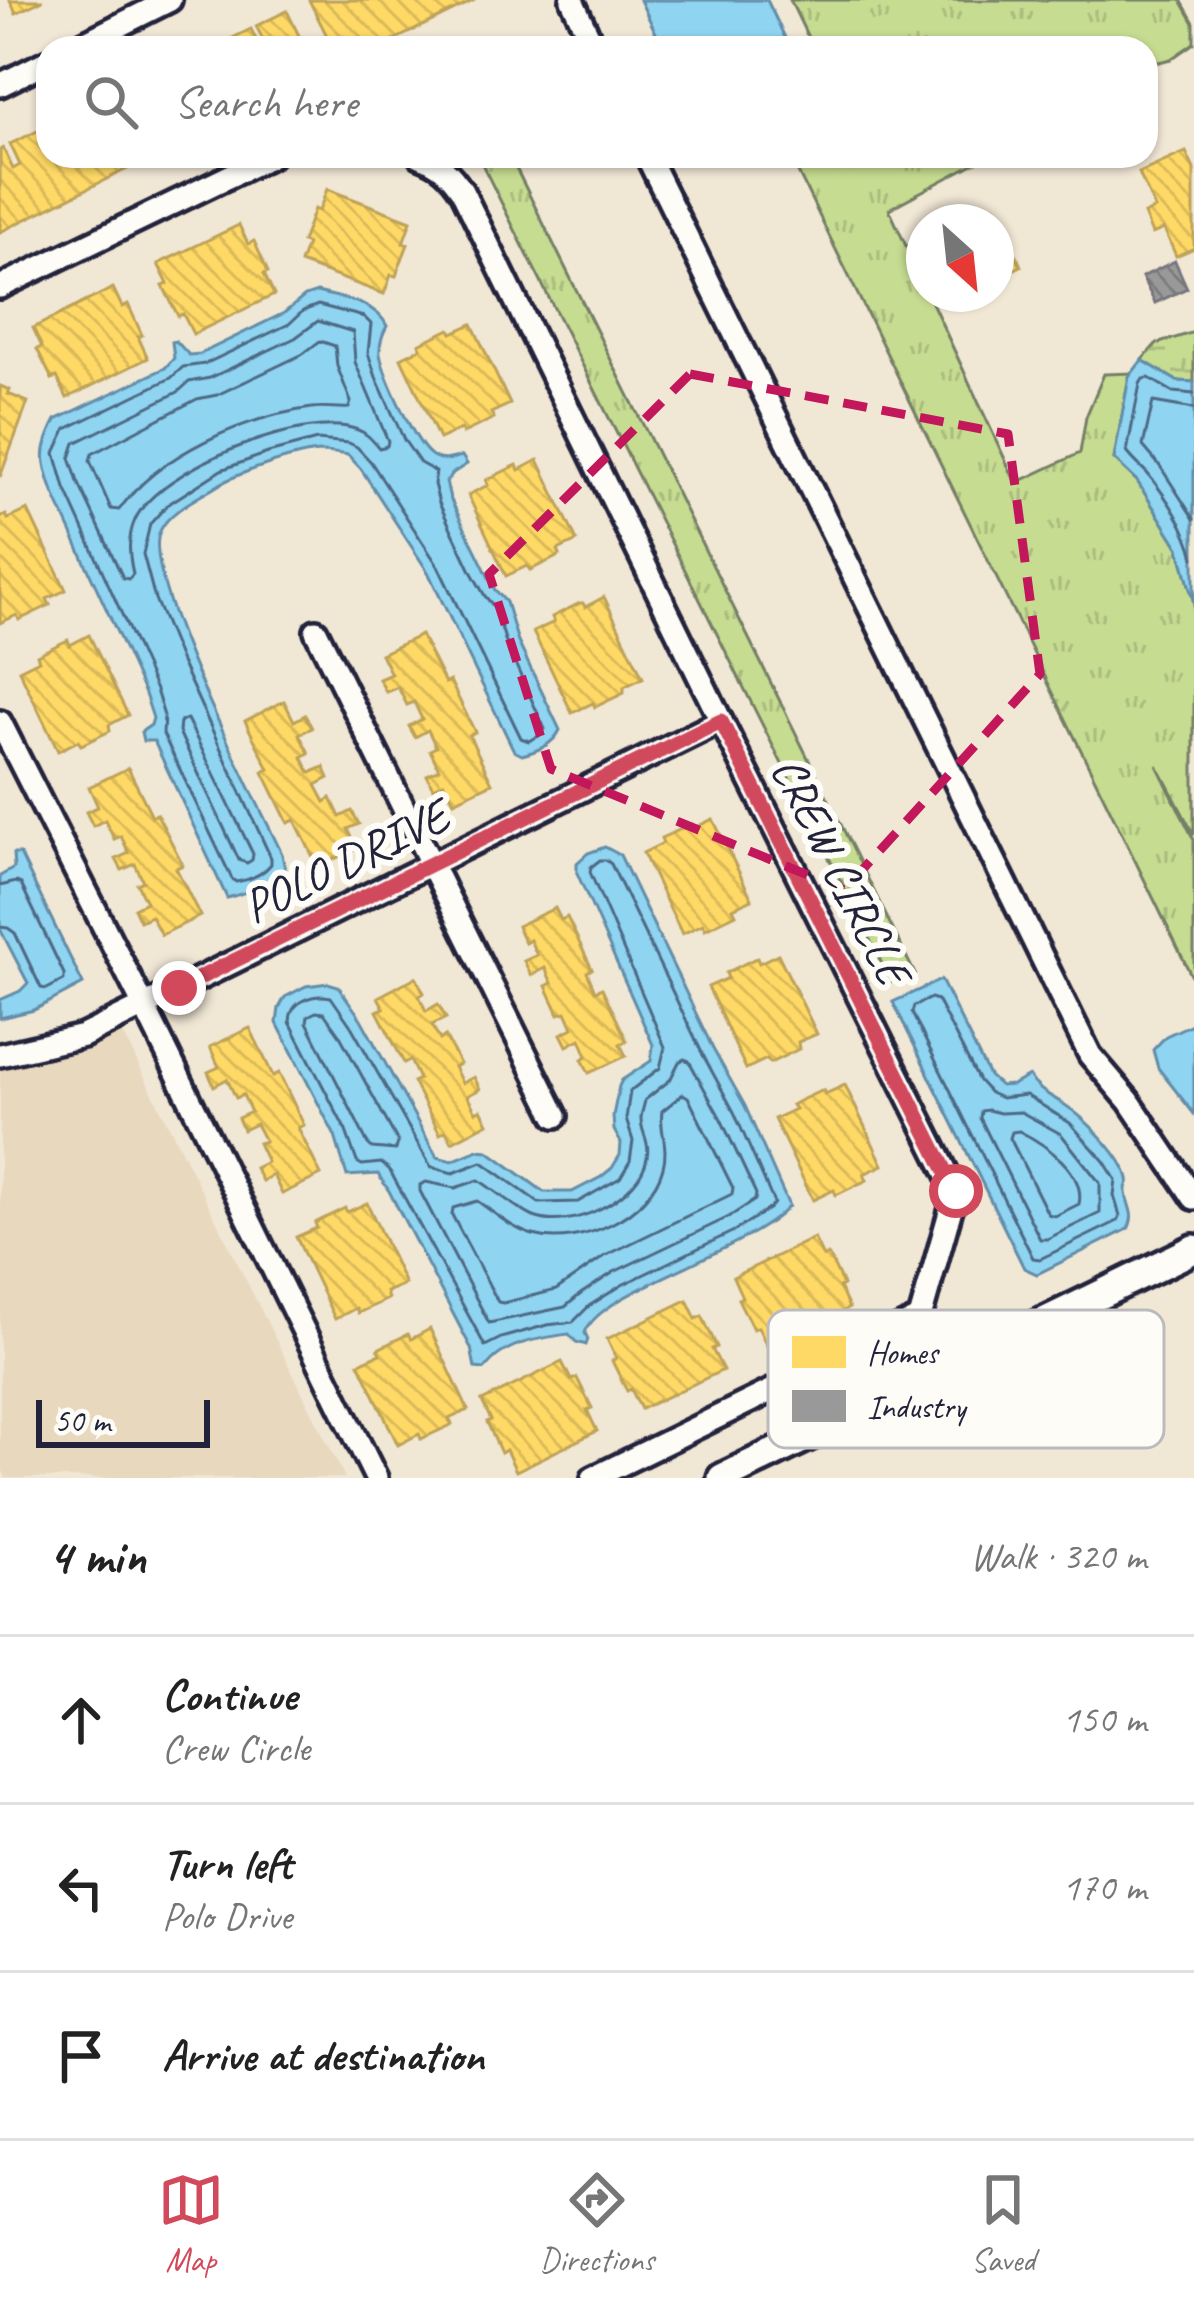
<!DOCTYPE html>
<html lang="en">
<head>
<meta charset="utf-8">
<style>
  :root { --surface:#fff; --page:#f6f6f6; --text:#222; --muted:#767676; --line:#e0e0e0; --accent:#d1495b }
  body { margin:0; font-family:Caveat,sans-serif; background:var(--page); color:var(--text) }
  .compass { position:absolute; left:906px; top:204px; width:108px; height:108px; border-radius:50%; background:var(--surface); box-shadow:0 3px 9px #0004; rotate:153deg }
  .scale { position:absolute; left:36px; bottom:30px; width:174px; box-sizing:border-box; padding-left:12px; border:6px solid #22223b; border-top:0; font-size:33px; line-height:42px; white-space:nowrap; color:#22223b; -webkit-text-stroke:9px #fdfcf7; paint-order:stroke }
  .stop { position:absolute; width:36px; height:36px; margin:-27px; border:9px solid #d1495b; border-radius:50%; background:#fff }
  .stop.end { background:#d1495b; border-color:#fff; box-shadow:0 3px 12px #0008 }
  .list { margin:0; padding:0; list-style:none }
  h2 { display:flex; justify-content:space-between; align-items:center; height:156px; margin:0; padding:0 48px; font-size:51px }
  h2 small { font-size:39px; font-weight:400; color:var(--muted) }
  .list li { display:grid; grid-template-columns:78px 1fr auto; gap:36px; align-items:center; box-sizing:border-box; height:168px; padding:0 48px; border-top:3px solid var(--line) }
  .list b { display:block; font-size:45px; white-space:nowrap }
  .list p { margin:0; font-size:39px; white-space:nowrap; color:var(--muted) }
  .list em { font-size:39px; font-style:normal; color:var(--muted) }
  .icon { flex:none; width:66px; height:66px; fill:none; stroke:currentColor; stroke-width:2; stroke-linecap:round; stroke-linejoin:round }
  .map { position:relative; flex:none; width:1194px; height:1478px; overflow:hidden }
  .search { position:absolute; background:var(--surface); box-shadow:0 3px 9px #0004; left:36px; right:36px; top:36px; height:132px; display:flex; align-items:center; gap:30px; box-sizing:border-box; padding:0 42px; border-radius:36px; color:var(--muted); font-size:45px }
  .sheet { height:660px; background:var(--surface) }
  nav { display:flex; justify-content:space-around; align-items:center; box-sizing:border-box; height:168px; border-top:3px solid var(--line); background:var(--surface); font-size:33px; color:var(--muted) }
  nav a { display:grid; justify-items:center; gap:6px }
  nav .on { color:var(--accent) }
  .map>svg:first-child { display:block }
</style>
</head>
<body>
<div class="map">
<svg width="1194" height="1478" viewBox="0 0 1194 1478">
  <defs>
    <pattern id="grass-tufts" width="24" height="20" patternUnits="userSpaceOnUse" patternTransform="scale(3)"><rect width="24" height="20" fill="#c6dc91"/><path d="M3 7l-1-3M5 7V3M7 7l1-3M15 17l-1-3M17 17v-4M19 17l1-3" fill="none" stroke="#aabc7e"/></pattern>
    <pattern id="wetland-marsh" width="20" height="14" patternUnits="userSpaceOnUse" patternTransform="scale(3)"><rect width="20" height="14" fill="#c6dc91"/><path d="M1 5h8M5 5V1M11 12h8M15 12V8" fill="none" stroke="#aabc7e"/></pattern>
    <pattern id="homes-back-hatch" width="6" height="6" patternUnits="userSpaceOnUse" patternTransform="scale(3)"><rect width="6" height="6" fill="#ffd966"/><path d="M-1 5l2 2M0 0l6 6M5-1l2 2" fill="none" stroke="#daba59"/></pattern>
    <pattern id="industry-back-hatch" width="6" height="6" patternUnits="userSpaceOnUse" patternTransform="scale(3)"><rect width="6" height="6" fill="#999"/><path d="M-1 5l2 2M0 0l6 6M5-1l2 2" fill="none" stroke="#7c7c7e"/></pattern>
  </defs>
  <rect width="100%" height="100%" fill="#f1e7d5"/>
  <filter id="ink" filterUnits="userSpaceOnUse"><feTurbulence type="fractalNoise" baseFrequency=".00833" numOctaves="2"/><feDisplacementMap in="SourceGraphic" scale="24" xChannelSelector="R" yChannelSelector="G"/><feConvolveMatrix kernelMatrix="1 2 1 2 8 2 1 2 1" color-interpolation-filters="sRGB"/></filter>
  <g filter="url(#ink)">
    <path fill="#e8d8be" d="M122,1032L345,1478H6L0,1465V1069L87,1049Z"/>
    <g fill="url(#grass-tufts)" stroke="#747f66" stroke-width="3">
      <path d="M790,0H1181L1194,23V43L1171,59L1146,65V48H813Z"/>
      <path d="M478,156H510L915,974L891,982Z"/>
      <path d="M790,156H988L889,209L924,285V294H928L1016,483L1080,453L1086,417L1104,374L1132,373L1129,377L1114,459L1137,481L1179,548L1194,603V835L1157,765L1194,840V981Z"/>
    </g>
    <path fill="url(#wetland-marsh)" stroke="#747f66" stroke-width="3" d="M1194,332V382L1177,381L1142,360L1156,344Z"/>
    <g fill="#8fd4f1" stroke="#638da8" stroke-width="3">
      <path d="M640,0H767L790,48H663Z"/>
      <path d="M317,292C342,299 375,301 387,326C382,335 379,343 380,354C384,375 416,448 434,457C444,462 451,459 462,456L467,464L453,473L446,482L450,498L495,590L506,602L518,642L560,730C553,745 537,751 522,755L514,751L428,572L361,469L348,455C340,454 330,452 321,452C297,453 237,473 217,486C198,498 169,511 160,531C139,576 258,802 282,854L285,869C267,885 249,892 227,898L154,741H143L141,732L151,725L153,718L145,694L53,492C42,460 40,451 56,420L165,368L174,358L172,342L176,341L189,355L200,354L284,313L305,296Z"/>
      <path d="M1142,360L1177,381L1194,382V603L1179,548L1137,481L1114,459L1129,377Z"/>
      <path d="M605,847L620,855L713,1049L745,1106L789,1206C750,1251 598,1291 585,1333L588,1339L586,1345L576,1342L569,1334C540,1338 502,1343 485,1369L475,1368L471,1348L389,1191L378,1174L347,1176L335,1136L277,1023L279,1008L285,997L306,986L328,983L338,986L361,1019L437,1157L452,1161L478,1150L488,1151L544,1192H572L601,1177L612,1168L620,1155L621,1143L614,1130L613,1116L619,1086L622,1080L651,1061L653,1045L577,873V863L588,853Z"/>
      <path d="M13,854H20L83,984L34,1010L0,1018V1000L20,991L28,983L0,929V876L14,868Z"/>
      <path d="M941,980L989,1076L1000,1086L1012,1085L1029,1076C1039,1092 1050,1095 1065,1105C1084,1117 1119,1153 1127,1175C1131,1188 1125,1180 1126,1193C1128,1208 1136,1214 1128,1229L1037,1274L1024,1268L893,1002Z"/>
      <path d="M1194,1023V1114L1158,1068L1153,1050L1166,1036Z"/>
    </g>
    <g fill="url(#homes-back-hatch)" stroke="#bda259" stroke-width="3">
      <path d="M10,0H43L16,13Z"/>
      <path d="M309,0H475L378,48H333Z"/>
      <path d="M287,11L305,48H265L267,47L256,26Z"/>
      <path d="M251,29L260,48H212Z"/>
      <path d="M48,126V156H129L133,166L0,232V150L3,148L13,169L20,165L10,144Z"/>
      <path d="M1186,152L1194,169V248L1176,256L1164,229L1152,234L1144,214L1155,209L1139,173Z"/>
      <path d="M327,189L411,221L403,243L408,244L403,257L396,276L391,275L384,294L300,263L307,244L302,242L305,234L314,209L319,211Z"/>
      <path d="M995,207L1021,266L996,278V222H961Z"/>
      <path d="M239,225L248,244L254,241L268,272L264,274L274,295L193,334L183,314L178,316L163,286L168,284L158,264Z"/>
      <path d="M113,288L122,307L128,304L142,335L138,337L148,358L67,398L57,377L52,379L37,349L42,347L33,328Z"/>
      <path d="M472,324L510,404L491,413L494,418L480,425L463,433L461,429L439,439L401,358L421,348L419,344L427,340L450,329L452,333Z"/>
      <path d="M0,386L10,390L8,394L28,402L0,477Z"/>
      <path d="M538,460L577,541L558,550L560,555L557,557L530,570L527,566L506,576L468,495L488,485L486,480L517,465L519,470Z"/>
      <path d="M28,510L66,590L47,599L50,605L48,606L19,620L17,615L0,623V518L6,515L8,519Z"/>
      <path d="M604,597L643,678L624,687V693L595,707L593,703L572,713L533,632L554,622L552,617L580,603H583L585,607Z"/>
      <path d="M89,635L128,715L109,725L110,731L81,745L78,741L58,751L19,670L39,660L37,655L55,646L68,640L70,645Z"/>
      <path d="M421,635L445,683L450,681L475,732L469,735L492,783L454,801L444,783L433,788L427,775L439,769L430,750L436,747L428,730L415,737L409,726L422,719L414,702L407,705L398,687L386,692L379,679L391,674L381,654Z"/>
      <path d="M284,701L294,721L305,715L312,728L299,734L309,753L302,757L310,773L324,767L329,778L316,785L325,802L331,798L340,817L352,811L359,824L348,829L357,848L318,867L295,820L288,823L263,772L269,769L245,721Z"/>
      <path d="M128,768L152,816L157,814L183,865L176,868L200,916L161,935L151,916L140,921L134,908L146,902L137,884L143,881L135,864L122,870L116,859L129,853L121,836L114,839L105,820L93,826L86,812L98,807L89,787Z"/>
      <path d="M713,819L752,899L733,908L736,914L705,929L703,924L682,934L643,853L663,843L661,838L679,830L692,824L694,828Z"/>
      <path d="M555,908L561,920L567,917L592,969L587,972L595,991L602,988L627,1041L620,1044L626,1056L589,1073L582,1059L587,1056L580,1039L567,1046L561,1034L573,1028L566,1012L559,1014L546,986L552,983L545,968L531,975L524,961L537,955L530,940L525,943L517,926Z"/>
      <path d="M778,954L817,1034L798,1042L799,1049L770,1063L767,1059L746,1069L708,987L728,978L726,973L754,959L757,958L759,963Z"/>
      <path d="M416,977L424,993L419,996L426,1011L438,1004L446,1018L432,1025L440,1040L445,1036L460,1064L454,1067L462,1083L474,1077L480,1089L467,1096L476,1112L481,1109L488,1123L452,1142L446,1131L440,1134L413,1082L419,1079L410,1060L404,1063L377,1011L384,1008L378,997Z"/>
      <path d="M250,1028L273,1076L279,1073L304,1125L298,1128L321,1175L282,1194L273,1175L262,1181L255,1168L267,1162L258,1143L265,1141L256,1124L243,1130L238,1118L251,1112L243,1095L236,1098L227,1079L214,1086L208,1072L219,1067L210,1047Z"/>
      <path d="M845,1085L883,1165L864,1174L867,1180L836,1195L834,1190L813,1200L774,1119L795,1109L792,1105L799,1101L823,1090L825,1094Z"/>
      <path d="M367,1203L405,1284L386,1292L388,1299L358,1313L356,1308L335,1319L296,1237L317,1228L315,1223L345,1208L347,1212Z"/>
      <path d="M814,1238L823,1257L828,1255L830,1258L843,1285L839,1287L849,1308L768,1348L758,1327L753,1329L738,1299L742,1297L733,1277Z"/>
      <path d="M687,1300L696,1319L702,1316L717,1347L712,1349L723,1370L641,1409L631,1389L627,1391L612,1361L616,1358L607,1339Z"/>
      <path d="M430,1329L468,1410L449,1419L452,1424L449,1426L421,1439L419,1434L398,1445L359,1363L380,1354L378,1349L408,1334L411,1339Z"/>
      <path d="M562,1362L571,1380L577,1378L592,1408L587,1410L597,1431L516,1471L506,1450L501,1453L487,1422L491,1420L482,1401Z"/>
    </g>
    <path fill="url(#industry-back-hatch)" stroke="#75757d" stroke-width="3" d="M1175,261L1187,288L1155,303L1142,277Z"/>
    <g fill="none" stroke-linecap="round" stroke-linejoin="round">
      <g stroke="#4e6984" stroke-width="3">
        <path d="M318,305L364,317L371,324L368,353L376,377L404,440L420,463L436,472L434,484L439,503L472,573L485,596L495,608L507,646L545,729L539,736L529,741L521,738L438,566L371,462L357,447L349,443L317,440L268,453L221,470L167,505L150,524L143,554L155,599L180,660L271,858V864C263,874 249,880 236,882L232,879L163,734L164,716L156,690L65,488L55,453L66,429L171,378L183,367L205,364L289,324L303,311Z"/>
        <path d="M318,321L353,332L355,362L388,441L387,446L379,448C373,441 367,433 358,430C307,409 157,469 135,520C127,538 129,556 133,574L129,579L123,578L78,482L70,458L75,443L178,392L189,382L210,378L295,338Z"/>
        <path d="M320,341L335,346L337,366L351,402L349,408C337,409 324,406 312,408C244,417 159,454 119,510L111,509L90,461L92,454L197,399L217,395L303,354Z"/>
        <path d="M1194,394L1173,392L1149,378L1143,379L1140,384L1127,452C1133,460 1140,466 1147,473C1166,496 1188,529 1194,558"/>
        <path d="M1194,409L1153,402L1143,446L1160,466L1194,519"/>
        <path d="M187,719L253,854L252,860L247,863L239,860L179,732L180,722Z"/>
        <path d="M600,860H606L611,864L703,1055L734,1112L774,1203L770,1208L736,1230L622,1285L589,1306L573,1322L547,1325L501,1338L485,1346L389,1169L381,1163L362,1165L357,1162L346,1131L290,1022C290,1001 313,993 331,997L351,1026L431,1167L453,1173L482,1162L539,1203L578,1202L620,1178L630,1161L633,1141L626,1119L630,1091L660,1068L665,1047L590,872L591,867Z"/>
        <path d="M0,886L16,882L21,884L64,974V980L47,989L41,988L15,933L8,928L0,927"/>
        <path d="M931,998L937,1000L979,1081L990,1093L1001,1098L1026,1095L1070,1123L1104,1161L1116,1180L1114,1196L1120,1216L1118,1221L1040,1259L1033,1258L912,1013L914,1006Z"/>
        <path d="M316,1012L324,1013L339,1034L398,1142L396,1150L372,1148L368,1144L307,1022L308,1016Z"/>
        <path d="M684,1059L689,1061L721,1119L756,1194L755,1200L729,1217L614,1272L582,1293L565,1307L489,1323L420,1191V1185L426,1182L455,1188L479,1180C492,1189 520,1211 534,1217C570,1231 632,1201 645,1165C653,1142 641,1135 641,1119C641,1113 644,1107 645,1100L670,1080L679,1062Z"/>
        <path d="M683,1094L688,1097L733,1188L732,1194L605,1256L556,1290L503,1303L498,1302L452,1215L453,1208L477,1201C494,1212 513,1230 533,1235C580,1248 650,1216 663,1167C669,1145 659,1130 662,1111Z"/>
        <path d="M988,1110L1000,1113L1021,1112L1061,1134L1100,1183V1213L1047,1239H1040L980,1118L981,1111Z"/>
        <path d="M1019,1131C1045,1144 1086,1172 1079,1204L1055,1216L1048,1214L1010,1138L1012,1132Z"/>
      </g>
      <g stroke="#22223b" stroke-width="30">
        <g id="street">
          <path d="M572,0L594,48"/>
          <path d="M74,48L170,0"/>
          <path d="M0,85L48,61"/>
          <path d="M420,156C441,164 450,173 462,191L721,721L956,1191L920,1318L593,1478"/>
          <path d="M647,156L1090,1055L1129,1101L1194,1198"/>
          <path d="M0,287L271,156"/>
          <path d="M316,631L556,1116"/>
          <path d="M0,722L144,1006L376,1478"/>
          <path d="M0,1055L83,1036L721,721"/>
        </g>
      </g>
      <g stroke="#22223b" stroke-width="36">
        <path id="secondary" d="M722,1478L1194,1249"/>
      </g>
      <use href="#street" stroke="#fdfcf7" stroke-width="21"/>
      <use href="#secondary" stroke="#fdfcf7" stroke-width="27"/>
    </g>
  </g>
  <g fill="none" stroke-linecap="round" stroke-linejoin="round" filter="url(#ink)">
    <path stroke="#d1495b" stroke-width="15" d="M179,988L721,721L956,1191"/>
  </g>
  <path fill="none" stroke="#c2185b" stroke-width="9" stroke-dasharray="24 15" stroke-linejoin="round" d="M690,374L1008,434L1040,674L844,890L551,769L489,574Z"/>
  <g text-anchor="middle" stroke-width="12" stroke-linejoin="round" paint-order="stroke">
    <g font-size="48" fill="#22223b" stroke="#fdfcf7">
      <text transform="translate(345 860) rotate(-26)" y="17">POLO DRIVE</text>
      <text transform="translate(842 870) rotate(63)" y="17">CREW CIRCLE</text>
    </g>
  </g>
  <rect x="768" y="1310" width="396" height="138" rx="18" fill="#fdfcf7" stroke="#bbbbbf" stroke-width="3"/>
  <rect x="792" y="1336" width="54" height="32" fill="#ffd966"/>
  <rect x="792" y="1390" width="54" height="32" fill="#999"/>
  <g font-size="33" fill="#22223b">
    <text x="867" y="1364">Homes</text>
    <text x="867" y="1418">Industry</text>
  </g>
</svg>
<svg class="compass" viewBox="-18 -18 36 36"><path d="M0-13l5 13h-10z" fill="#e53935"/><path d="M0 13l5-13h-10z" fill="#767676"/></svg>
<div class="scale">50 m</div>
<div class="stop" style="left:956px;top:1191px"></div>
<div class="stop end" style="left:179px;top:988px"></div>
<div class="search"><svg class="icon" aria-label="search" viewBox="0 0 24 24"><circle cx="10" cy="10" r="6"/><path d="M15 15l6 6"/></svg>Search here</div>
</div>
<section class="sheet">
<h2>4 min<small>Walk · 320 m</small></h2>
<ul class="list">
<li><svg class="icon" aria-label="ahead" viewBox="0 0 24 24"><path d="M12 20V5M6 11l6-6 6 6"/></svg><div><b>Continue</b><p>Crew Circle</p></div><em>150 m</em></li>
<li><svg class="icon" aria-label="left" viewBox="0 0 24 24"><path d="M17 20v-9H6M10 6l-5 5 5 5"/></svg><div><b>Turn left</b><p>Polo Drive</p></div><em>170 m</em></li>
<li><svg class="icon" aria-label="arrive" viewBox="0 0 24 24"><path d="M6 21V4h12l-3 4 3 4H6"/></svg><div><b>Arrive at destination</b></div></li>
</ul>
</section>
<nav>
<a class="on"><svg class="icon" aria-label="map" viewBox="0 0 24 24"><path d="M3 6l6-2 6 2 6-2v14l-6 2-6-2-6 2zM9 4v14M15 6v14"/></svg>Map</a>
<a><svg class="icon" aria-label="directions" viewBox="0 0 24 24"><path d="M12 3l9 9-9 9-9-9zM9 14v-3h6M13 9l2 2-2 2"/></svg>Directions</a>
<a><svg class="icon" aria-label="saved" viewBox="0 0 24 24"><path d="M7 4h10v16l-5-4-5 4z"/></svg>Saved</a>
</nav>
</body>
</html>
